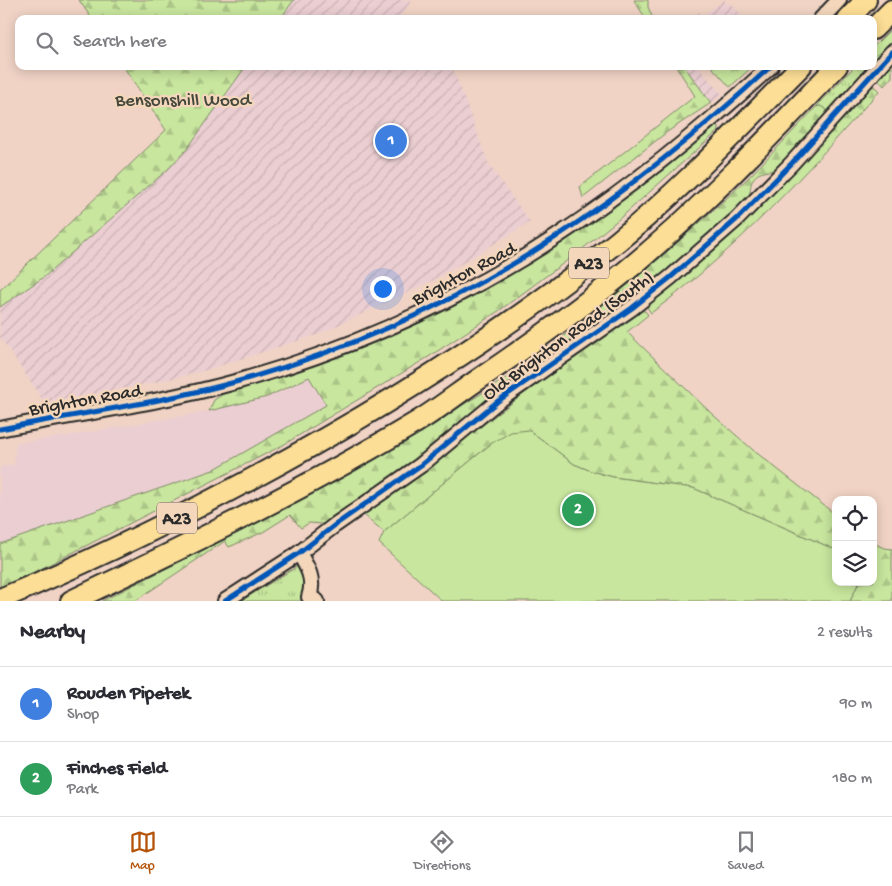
<!DOCTYPE html>
<html lang="en">
<head>
<meta charset="utf-8">
<style>
  :root { --surface:#fff; --page:#f2f2f3; --text:#2b2b33; --muted:#7c7c81; --line:#e1e1e2; --accent:#b45309 }
  body { margin:0; font-family:"Gochi Hand",sans-serif; background:var(--page); color:var(--text) }
  .controls { position:absolute; right:15px; bottom:15px; display:grid; overflow:hidden; border-radius:10px; box-shadow:0 2px 12px #0003 }
  .controls button { width:45px; height:45px; display:grid; place-items:center; padding:0; border:0; border-bottom:1px solid var(--line); background:var(--surface); color:var(--text); font:25px sans-serif }
  .you { position:absolute; left:382px; top:288px; width:18px; height:18px; margin:-12px; border:4px solid #fff; border-radius:50%; background:#1a73e8; box-shadow:0 0 0 8px #1a73e833 }
  .badge { display:grid; place-items:center; width:32px; height:32px; border-radius:50%; background:var(--accent); color:#fff; font-size:16px; font-weight:700 }
  .pin { position:absolute; translate:-50% -50%; border:2px solid #fff; box-shadow:0 1px 5px #0006 }
  .list { margin:0; padding:0; list-style:none }
  h2 { display:flex; justify-content:space-between; align-items:center; height:65px; margin:0; padding:0 20px; font-size:21px }
  h2 small { font-size:16px; font-weight:400; color:var(--muted) }
  .list li { display:grid; grid-template-columns:32px 1fr auto; gap:15px; align-items:center; box-sizing:border-box; height:75px; padding:0 20px; border-top:1px solid var(--line) }
  .list b { display:block; font-size:19px; white-space:nowrap }
  .list p { margin:0; font-size:16px; white-space:nowrap; color:var(--muted) }
  .list em { font-size:16px; font-style:normal; color:var(--muted) }
  .icon { flex:none; width:28px; height:28px; fill:none; stroke:currentColor; stroke-width:2; stroke-linecap:round; stroke-linejoin:round }
  .map { position:relative; flex:none; width:892px; height:601px; overflow:hidden }
  .search { position:absolute; background:var(--surface); box-shadow:0 2px 12px #0003; left:15px; right:15px; top:15px; height:55px; display:flex; align-items:center; gap:12px; box-sizing:border-box; padding:0 18px; border-radius:10px; color:var(--muted); font-size:19px }
  .sheet { height:215px; background:var(--surface) }
  nav { display:flex; justify-content:space-around; align-items:center; box-sizing:border-box; height:70px; border-top:1px solid var(--line); background:var(--surface); font-size:14px; color:var(--muted) }
  nav a { display:grid; justify-items:center; gap:2px }
  nav .on { color:var(--accent) }
  .map>svg:first-child { display:block }
</style>
</head>
<body>
<div class="map">
<svg width="892" height="601" viewBox="0 0 892 601">
  <defs>
    <pattern id="industrial-furrows" width="10" height="10" patternUnits="userSpaceOnUse" patternTransform="scale(1.25)"><rect width="10" height="10" fill="#ebced2"/><path d="M-1 1l2-2M0 10L10 0M9 11l2-2" fill="none" stroke="#cab1b4"/></pattern>
    <pattern id="grass-tufts" width="24" height="20" patternUnits="userSpaceOnUse" patternTransform="scale(1.25)"><rect width="24" height="20" fill="#c8e69e"/><path d="M3 7l-1-3M5 7V3M7 7l1-3M15 17l-1-3M17 17v-4M19 17l1-3" fill="none" stroke="#acc588"/></pattern>
    <pattern id="forest-firs" width="22" height="20" patternUnits="userSpaceOnUse" patternTransform="scale(1.25)"><rect width="22" height="20" fill="#c8e69e"/><path d="M5 1l3.5 6h-7zM16 11l3.5 6h-7z" fill="#acc588"/></pattern>
  </defs>
  <rect width="100%" height="100%" fill="#f0d3c5"/>
  <filter id="ink" filterUnits="userSpaceOnUse"><feTurbulence type="fractalNoise" baseFrequency=".02" numOctaves="2"/><feDisplacementMap in="SourceGraphic" scale="10" xChannelSelector="R" yChannelSelector="G"/><feConvolveMatrix kernelMatrix="1 2 1 2 8 2 1 2 1" color-interpolation-filters="sRGB"/></filter>
  <g filter="url(#ink)">
    <path fill="#ebced2" d="M310,377L326,406L218,468L0,544V467L14,465L16,443L67,436L209,411L261,399L273,395Z"/>
    <g fill="url(#industrial-furrows)">
      <path d="M294,0H412L398,19H280Z"/>
      <path d="M724,0L728,5L730,3L745,19H692L699,12L703,16Z"/>
      <path d="M246,66H452L489,165L530,222L436,279L319,334L203,371L152,383L45,403L0,337V307L44,277L167,170L187,149Z"/>
      <path d="M684,66H697L722,94L711,103Z"/>
    </g>
    <g fill="url(#grass-tufts)" stroke="#7a8864">
      <path d="M892,28V45L873,65V47Z"/>
      <path d="M855,66H872L828,115L820,106L816,107Z"/>
      <path d="M298,566C310,573 305,591 300,601H241Z"/>
    </g>
    <g fill="url(#forest-firs)" stroke="#7a8864">
      <path d="M79,0H294L280,19H92Z"/>
      <path d="M634,0H648V7L653,19H646Z"/>
      <path d="M892,62V77L884,86L878,79Z"/>
      <path d="M123,66H246L187,149L167,170L44,277L0,307V290L166,130Z"/>
      <path d="M676,66H684L711,103L667,132L583,198L580,187L695,96Z"/>
      <path d="M711,66H753L730,87Z"/>
      <path d="M871,87H875L879,91C808,171 737,250 651,313L647,307L649,304L692,270L756,212Z"/>
      <path d="M820,106L826,109L828,115L780,168C774,171 770,170 764,172C749,175 751,188 749,199L670,273L419,460L340,516L323,524L309,523L301,528L290,515L263,532L229,547L225,541L135,601H102C218,542 335,485 446,415C467,402 489,390 509,376C593,317 672,250 746,180C770,156 793,131 816,107Z"/>
      <path d="M717,126L719,128L718,131L626,213L580,251L500,310L430,356L283,445L17,581L0,587V544L213,470L326,405L309,377L267,397L209,411L214,400L229,390L306,368L354,349L501,276L713,127Z"/>
      <path d="M638,311H645L648,315L627,332L712,414L753,450L836,515V550L693,488L613,477L591,471L574,464L529,430L492,443L384,532L363,514L405,484L542,380Z"/>
      <path d="M873,543L884,548L892,549V601H850L859,582H873Z"/>
    </g>
    <path fill="#c8e69e" stroke="#7a8864" d="M529,430L574,464L591,471L613,477L693,488L836,550V582H859L850,601H442L379,543L384,532L492,443L511,432Z"/>
    <g fill="none" stroke-linecap="round" stroke-linejoin="round">
      <g stroke="#2b2b2b" stroke-width="18">
        <g id="minor">
          <path d="M821,19L839,0"/>
          <path d="M0,429C80,413 161,403 239,381C351,349 459,301 556,237C633,186 704,128 771,66"/>
          <path d="M299,553C308,568 315,580 309,597L317,601"/>
          <path d="M225,601L299,553L335,525L421,465L498,401L632,308L671,277L737,219L792,163L892,52"/>
        </g>
      </g>
      <g stroke="#2b2b2b" stroke-width="24">
        <g id="highway">
          <path d="M848,19L866,0"/>
          <path d="M873,29L892,10"/>
          <path d="M0,599C83,565 163,526 242,484C374,414 502,335 618,241C683,188 741,126 801,66"/>
          <path d="M71,601C189,545 308,488 420,420C441,407 461,391 482,377C535,341 588,303 638,261C709,201 773,133 837,66"/>
        </g>
      </g>
      <use href="#minor" stroke="#f4d7bb" stroke-width="14"/>
      <use href="#highway" stroke="#fdde96" stroke-width="20"/>
      <g stroke="#f4d7bb" stroke-width="8">
        <g id="cycleway">
          <path d="M0,429C80,413 161,403 239,381C351,349 459,301 556,237C633,186 704,128 771,66"/>
          <path d="M225,601L299,553L335,525L421,465L498,401L632,308L671,277L737,219L792,163L892,52"/>
        </g>
      </g>
      <use href="#cycleway" stroke="#0057b8" stroke-width="5"/>
    </g>
  </g>
  <g text-anchor="middle" stroke-width="4.5" stroke-linejoin="round" paint-order="stroke">
    <g fill="#f4d7bb" stroke="#675f56" stroke-width="1">
      <rect x="569" y="247.5" width="40" height="31" rx="4"/>
      <rect x="157" y="502.5" width="40" height="31" rx="4"/>
    </g>
    <g font-size="18" font-weight="bold" fill="#2b2b2b">
      <text x="589" y="269">A23</text>
      <text x="177" y="524">A23</text>
    </g>
    <g font-size="19" fill="#43473c" stroke="#f4d7bb">
      <text x="183" y="105">Bensonshill Wood</text>
    </g>
    <g font-size="19" fill="#2b2b2b" stroke="#f4d7bb">
      <text transform="translate(463 272) rotate(-28)" y="7">Brighton Road</text>
      <text transform="translate(567 334) rotate(-36)" y="7">Old Brighton Road (South)</text>
      <text transform="translate(85 398) rotate(-10)" y="7">Brighton Road</text>
    </g>
  </g>
</svg>
<div class="controls">
<button><svg class="icon" aria-label="locate" viewBox="0 0 24 24"><circle cx="12" cy="12" r="6"/><path d="M12 2v4M12 18v4M2 12h4M18 12h4"/></svg></button>
<button><svg class="icon" aria-label="layers" viewBox="0 0 24 24"><path d="M12 4l9 5-9 5-9-5zM3 14l9 5 9-5"/></svg></button>
</div>
<div class="you"></div>
<div class="pin badge" style="left:391px;top:141px;background:#3f7fe0">1</div>
<div class="pin badge" style="left:578px;top:510px;background:#2e9e5b">2</div>
<div class="search"><svg class="icon" aria-label="search" viewBox="0 0 24 24"><circle cx="10" cy="10" r="6"/><path d="M15 15l6 6"/></svg>Search here</div>
</div>
<section class="sheet">
<h2>Nearby<small>2 results</small></h2>
<ul class="list">
<li><span class="badge" style="background:#3f7fe0">1</span><div><b>Rouden Pipetek</b><p>Shop</p></div><em>90 m</em></li>
<li><span class="badge" style="background:#2e9e5b">2</span><div><b>Finches Field</b><p>Park</p></div><em>180 m</em></li>
</ul>
</section>
<nav>
<a class="on"><svg class="icon" aria-label="map" viewBox="0 0 24 24"><path d="M3 6l6-2 6 2 6-2v14l-6 2-6-2-6 2zM9 4v14M15 6v14"/></svg>Map</a>
<a><svg class="icon" aria-label="directions" viewBox="0 0 24 24"><path d="M12 3l9 9-9 9-9-9zM9 14v-3h6M13 9l2 2-2 2"/></svg>Directions</a>
<a><svg class="icon" aria-label="saved" viewBox="0 0 24 24"><path d="M7 4h10v16l-5-4-5 4z"/></svg>Saved</a>
</nav>
</body>
</html>
